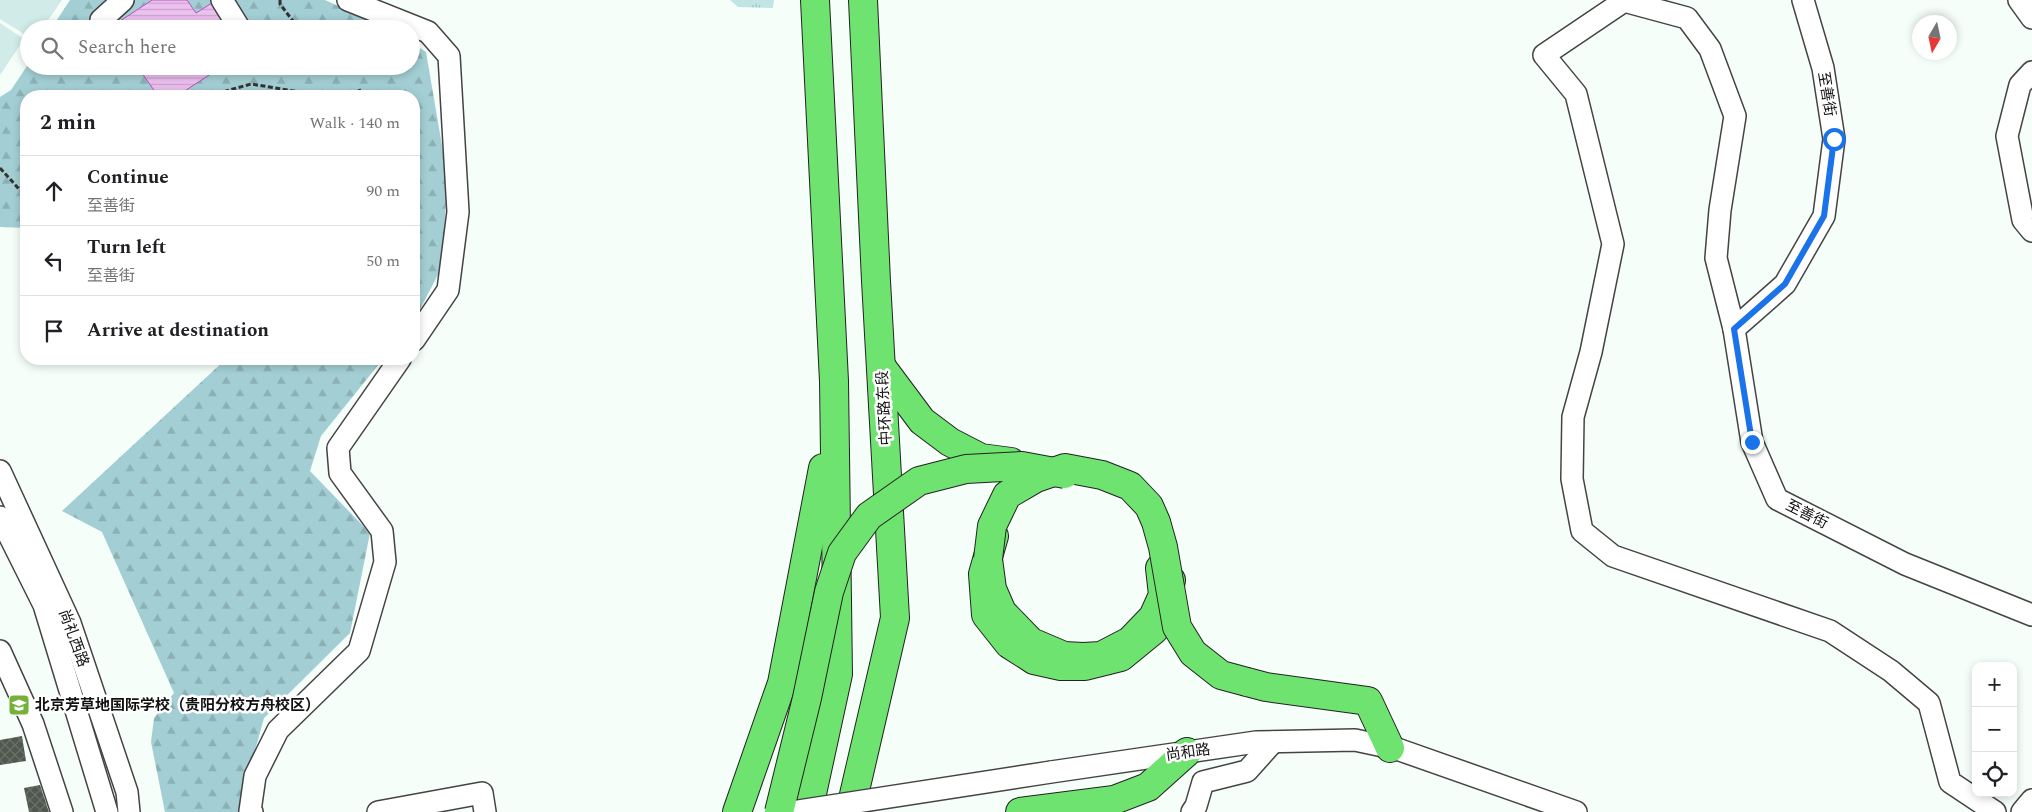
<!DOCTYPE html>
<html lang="en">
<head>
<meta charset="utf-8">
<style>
  :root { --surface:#fff; --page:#f2f2f2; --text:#202124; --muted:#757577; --line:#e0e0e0 }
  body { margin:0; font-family:Spectral,"Noto Sans SC",serif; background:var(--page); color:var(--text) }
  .controls { position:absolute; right:15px; bottom:15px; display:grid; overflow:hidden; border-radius:10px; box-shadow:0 2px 8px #0003 }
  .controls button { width:45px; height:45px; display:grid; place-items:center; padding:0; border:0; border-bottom:1px solid var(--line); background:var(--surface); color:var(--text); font:25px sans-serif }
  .compass { position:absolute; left:1912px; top:15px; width:45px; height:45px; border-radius:50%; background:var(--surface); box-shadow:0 2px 8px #0003; rotate:189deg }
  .stop { position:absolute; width:15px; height:15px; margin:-11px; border:4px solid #1a73e8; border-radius:50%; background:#fff }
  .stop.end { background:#1a73e8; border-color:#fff; box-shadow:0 1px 5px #0008 }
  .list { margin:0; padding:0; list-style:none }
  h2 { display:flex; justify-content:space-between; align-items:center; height:65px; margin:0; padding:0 20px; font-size:21px }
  h2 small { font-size:16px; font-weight:400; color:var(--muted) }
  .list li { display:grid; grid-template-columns:32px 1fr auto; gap:15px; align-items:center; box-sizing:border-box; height:70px; padding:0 20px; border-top:1px solid var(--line) }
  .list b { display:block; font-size:19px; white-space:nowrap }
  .list p { margin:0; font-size:16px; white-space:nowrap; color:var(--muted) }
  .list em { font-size:16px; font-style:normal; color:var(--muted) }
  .icon { flex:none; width:28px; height:28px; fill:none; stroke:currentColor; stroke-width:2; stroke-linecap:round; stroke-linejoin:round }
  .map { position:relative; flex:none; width:2032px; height:812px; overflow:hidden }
  .search { position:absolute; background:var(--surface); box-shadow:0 2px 8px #0003; left:20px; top:20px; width:400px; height:55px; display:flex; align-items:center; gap:12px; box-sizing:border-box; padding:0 18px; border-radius:28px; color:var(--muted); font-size:19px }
  .panel { position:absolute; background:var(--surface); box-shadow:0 2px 8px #0003; left:20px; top:90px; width:400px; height:275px; border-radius:20px }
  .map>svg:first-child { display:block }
</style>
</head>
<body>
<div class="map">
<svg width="2032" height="812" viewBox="0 0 2032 812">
  <defs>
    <pattern id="grass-tufts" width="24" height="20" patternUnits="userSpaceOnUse" patternTransform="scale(1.25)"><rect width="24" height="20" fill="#c2e4e5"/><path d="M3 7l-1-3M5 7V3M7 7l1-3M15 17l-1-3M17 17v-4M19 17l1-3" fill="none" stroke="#a6c3c3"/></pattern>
    <pattern id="forest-firs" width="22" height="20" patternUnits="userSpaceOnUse" patternTransform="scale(1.25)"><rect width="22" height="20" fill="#a3cfd4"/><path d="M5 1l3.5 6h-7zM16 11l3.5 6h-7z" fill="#8bb1b5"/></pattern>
    <pattern id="water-rules" width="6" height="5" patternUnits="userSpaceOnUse" patternTransform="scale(1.25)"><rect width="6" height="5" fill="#ecc0f0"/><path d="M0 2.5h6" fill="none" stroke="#c9a4cd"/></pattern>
    <pattern id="building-cross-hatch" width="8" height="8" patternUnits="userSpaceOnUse" patternTransform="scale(1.25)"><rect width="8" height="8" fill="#4f584e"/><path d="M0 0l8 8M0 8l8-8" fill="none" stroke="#697068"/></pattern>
  </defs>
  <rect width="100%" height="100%" fill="#f6fef9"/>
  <path fill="url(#grass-tufts)" d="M730,0H774L773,8L738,7Z"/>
  <g fill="url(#forest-firs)">
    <path d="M70,0H325L389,29H51Z"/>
    <path d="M411,42L426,52L447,175L443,265L414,321V96H26V228L0,227V97L11,90L29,63V66H411Z"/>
    <path d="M226,359H383L321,436L310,471L370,533L350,633L264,718L238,812H165L151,742L154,718L174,693L102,532L62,511Z"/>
  </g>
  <g fill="#d0ebe8">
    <path d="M0,0H62L42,29H29V37L0,19Z"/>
    <path d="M0,23L24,39L0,75Z"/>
  </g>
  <g fill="url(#water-rules)" stroke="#b850be">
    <path d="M152,0H187L196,13L212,3L229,29H134L131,25L125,29H112L111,27Z"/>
    <path d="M137,66H223L177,96H158Z"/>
  </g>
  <g fill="url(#building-cross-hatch)">
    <path d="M22,736L26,761L0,765V740Z"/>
    <path d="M40,785L49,812H29L24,788Z"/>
  </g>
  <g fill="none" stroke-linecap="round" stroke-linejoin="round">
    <g stroke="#444" stroke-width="24">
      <g id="minor">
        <path d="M222,0L240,29"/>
        <path d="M348,0L428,32L449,56L458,212L448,290L414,340"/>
        <path d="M1803,0L1823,68L1834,139L1824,216L1785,284L1734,329L1752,442L1777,499L1905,564L2032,615"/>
        <path d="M2019,0L2032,18"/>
        <path d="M101,20L123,0"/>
        <path d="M2032,72L2020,85L2007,136L2023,220L2032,231"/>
        <path d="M1734,329L1716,258L1720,210L1735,116L1710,49L1687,18L1624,1L1544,55L1576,94L1613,244L1591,352L1573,417L1572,479L1582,531L1613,556L1830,631L1891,671L1929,703L1950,782L1995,812"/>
        <path d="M0,471L70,623L127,792L129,812"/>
        <path d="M0,517L44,605L107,812"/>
        <path d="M0,651L33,724L62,812"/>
        <path d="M1051,772L1256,742L1355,740L1397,749L1576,812"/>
        <path d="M252,812L250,811L255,776L278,730L359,651L385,562L382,531L340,473L338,448L400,359"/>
        <path d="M378,812L482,793L485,812"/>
        <path d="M1192,812L1196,806L1203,782L1247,771L1273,742"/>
        <path d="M2022,812L2032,800"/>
      </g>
    </g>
    <g stroke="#222" stroke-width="30">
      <g id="highway">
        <path d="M881,366L922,421L950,442L981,458L1011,462"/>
        <path d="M994,536L983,574L986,615L1009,644L1034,660L1061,666H1085L1121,657L1154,630L1165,608L1171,580"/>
        <path d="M988,559L992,589L1002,612L1031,642L1064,656L1083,657L1101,656L1130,641L1153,617L1163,595L1160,568"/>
        <path d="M1247,682L1266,687L1368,701L1390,748"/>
        <path d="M737,812L782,683L823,468"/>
        <path d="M808,812L838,674L834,381L815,0"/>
        <path d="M850,812L895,618L876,281L863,0"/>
        <path d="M1020,812L1114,800L1148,787L1187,752"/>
      </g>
    </g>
    <g stroke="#333" stroke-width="3" stroke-dasharray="5 2.5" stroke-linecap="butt">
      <path d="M280,0V4L299,29"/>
      <path d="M218,96L226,91L251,84L300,92L351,94L361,90"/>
      <path d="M0,168L19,189L25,184L24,114L26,111"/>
    </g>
    <use href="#minor" stroke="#fff" stroke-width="21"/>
    <use href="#highway" stroke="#6fe36f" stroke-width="28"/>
    <g stroke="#444" stroke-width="24" stroke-linecap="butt">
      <path id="minor-bridge" d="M792,812L1051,772"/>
    </g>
    <g stroke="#222" stroke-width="30" stroke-linecap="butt">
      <g id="highway-bridge">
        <path d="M988,559L992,526L1007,495L1036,478L1065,468L1102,475L1130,486L1149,506L1156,522L1163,547L1177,627L1193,653L1221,675L1247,682"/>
        <path d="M779,812L807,698L829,592L842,553L869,516L919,481L966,469L1022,466L1065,474"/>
      </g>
    </g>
    <use href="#minor-bridge" stroke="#fff" stroke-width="21"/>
    <use href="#highway-bridge" stroke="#6fe36f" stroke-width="28"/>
  </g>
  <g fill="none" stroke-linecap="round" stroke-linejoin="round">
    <path stroke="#1a73e8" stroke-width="6" d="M1752,442L1734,329L1785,284L1824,216L1834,139"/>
  </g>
  <defs>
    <g id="school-square" transform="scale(1.125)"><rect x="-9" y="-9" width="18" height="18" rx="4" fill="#75b139" stroke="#fff"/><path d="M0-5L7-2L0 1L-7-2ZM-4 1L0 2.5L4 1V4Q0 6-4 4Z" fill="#fff"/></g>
  </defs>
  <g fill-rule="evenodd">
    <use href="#school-square" x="19" y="705"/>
  </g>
  <g text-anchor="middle" stroke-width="5" stroke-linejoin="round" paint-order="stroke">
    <g font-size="15" fill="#111" stroke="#fff">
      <text transform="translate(1827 94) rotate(81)" y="5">至善街</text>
      <text transform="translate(884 408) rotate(-93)" y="5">中环路东段</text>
      <text transform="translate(1807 514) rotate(27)" y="5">至善街</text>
      <text transform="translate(74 638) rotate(70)" y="5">尚礼西路</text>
      <text transform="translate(1188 752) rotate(-8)" y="5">尚和路</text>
    </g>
    <g font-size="15" font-weight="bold" fill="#111" stroke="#fff" text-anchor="start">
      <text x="35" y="710">北京芳草地国际学校（贵阳分校方舟校区）</text>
    </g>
  </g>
</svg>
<div class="controls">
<button>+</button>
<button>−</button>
<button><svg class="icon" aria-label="locate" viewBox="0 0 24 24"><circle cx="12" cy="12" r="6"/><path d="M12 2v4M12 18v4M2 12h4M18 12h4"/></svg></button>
</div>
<svg class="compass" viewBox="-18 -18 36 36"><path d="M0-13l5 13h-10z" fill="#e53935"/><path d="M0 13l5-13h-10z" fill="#757577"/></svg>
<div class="stop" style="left:1834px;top:139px"></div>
<div class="stop end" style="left:1752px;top:442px"></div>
<div class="search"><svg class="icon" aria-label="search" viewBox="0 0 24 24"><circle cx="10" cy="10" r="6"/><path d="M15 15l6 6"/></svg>Search here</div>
<section class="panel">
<h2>2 min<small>Walk · 140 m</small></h2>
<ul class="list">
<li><svg class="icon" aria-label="ahead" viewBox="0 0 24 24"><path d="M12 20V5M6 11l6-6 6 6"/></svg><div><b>Continue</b><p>至善街</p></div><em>90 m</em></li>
<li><svg class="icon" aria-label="left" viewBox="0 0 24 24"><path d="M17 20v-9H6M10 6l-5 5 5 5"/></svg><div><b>Turn left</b><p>至善街</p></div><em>50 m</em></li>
<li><svg class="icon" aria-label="arrive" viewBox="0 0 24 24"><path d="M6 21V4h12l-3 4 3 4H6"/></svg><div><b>Arrive at destination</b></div></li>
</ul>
</section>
</div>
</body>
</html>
